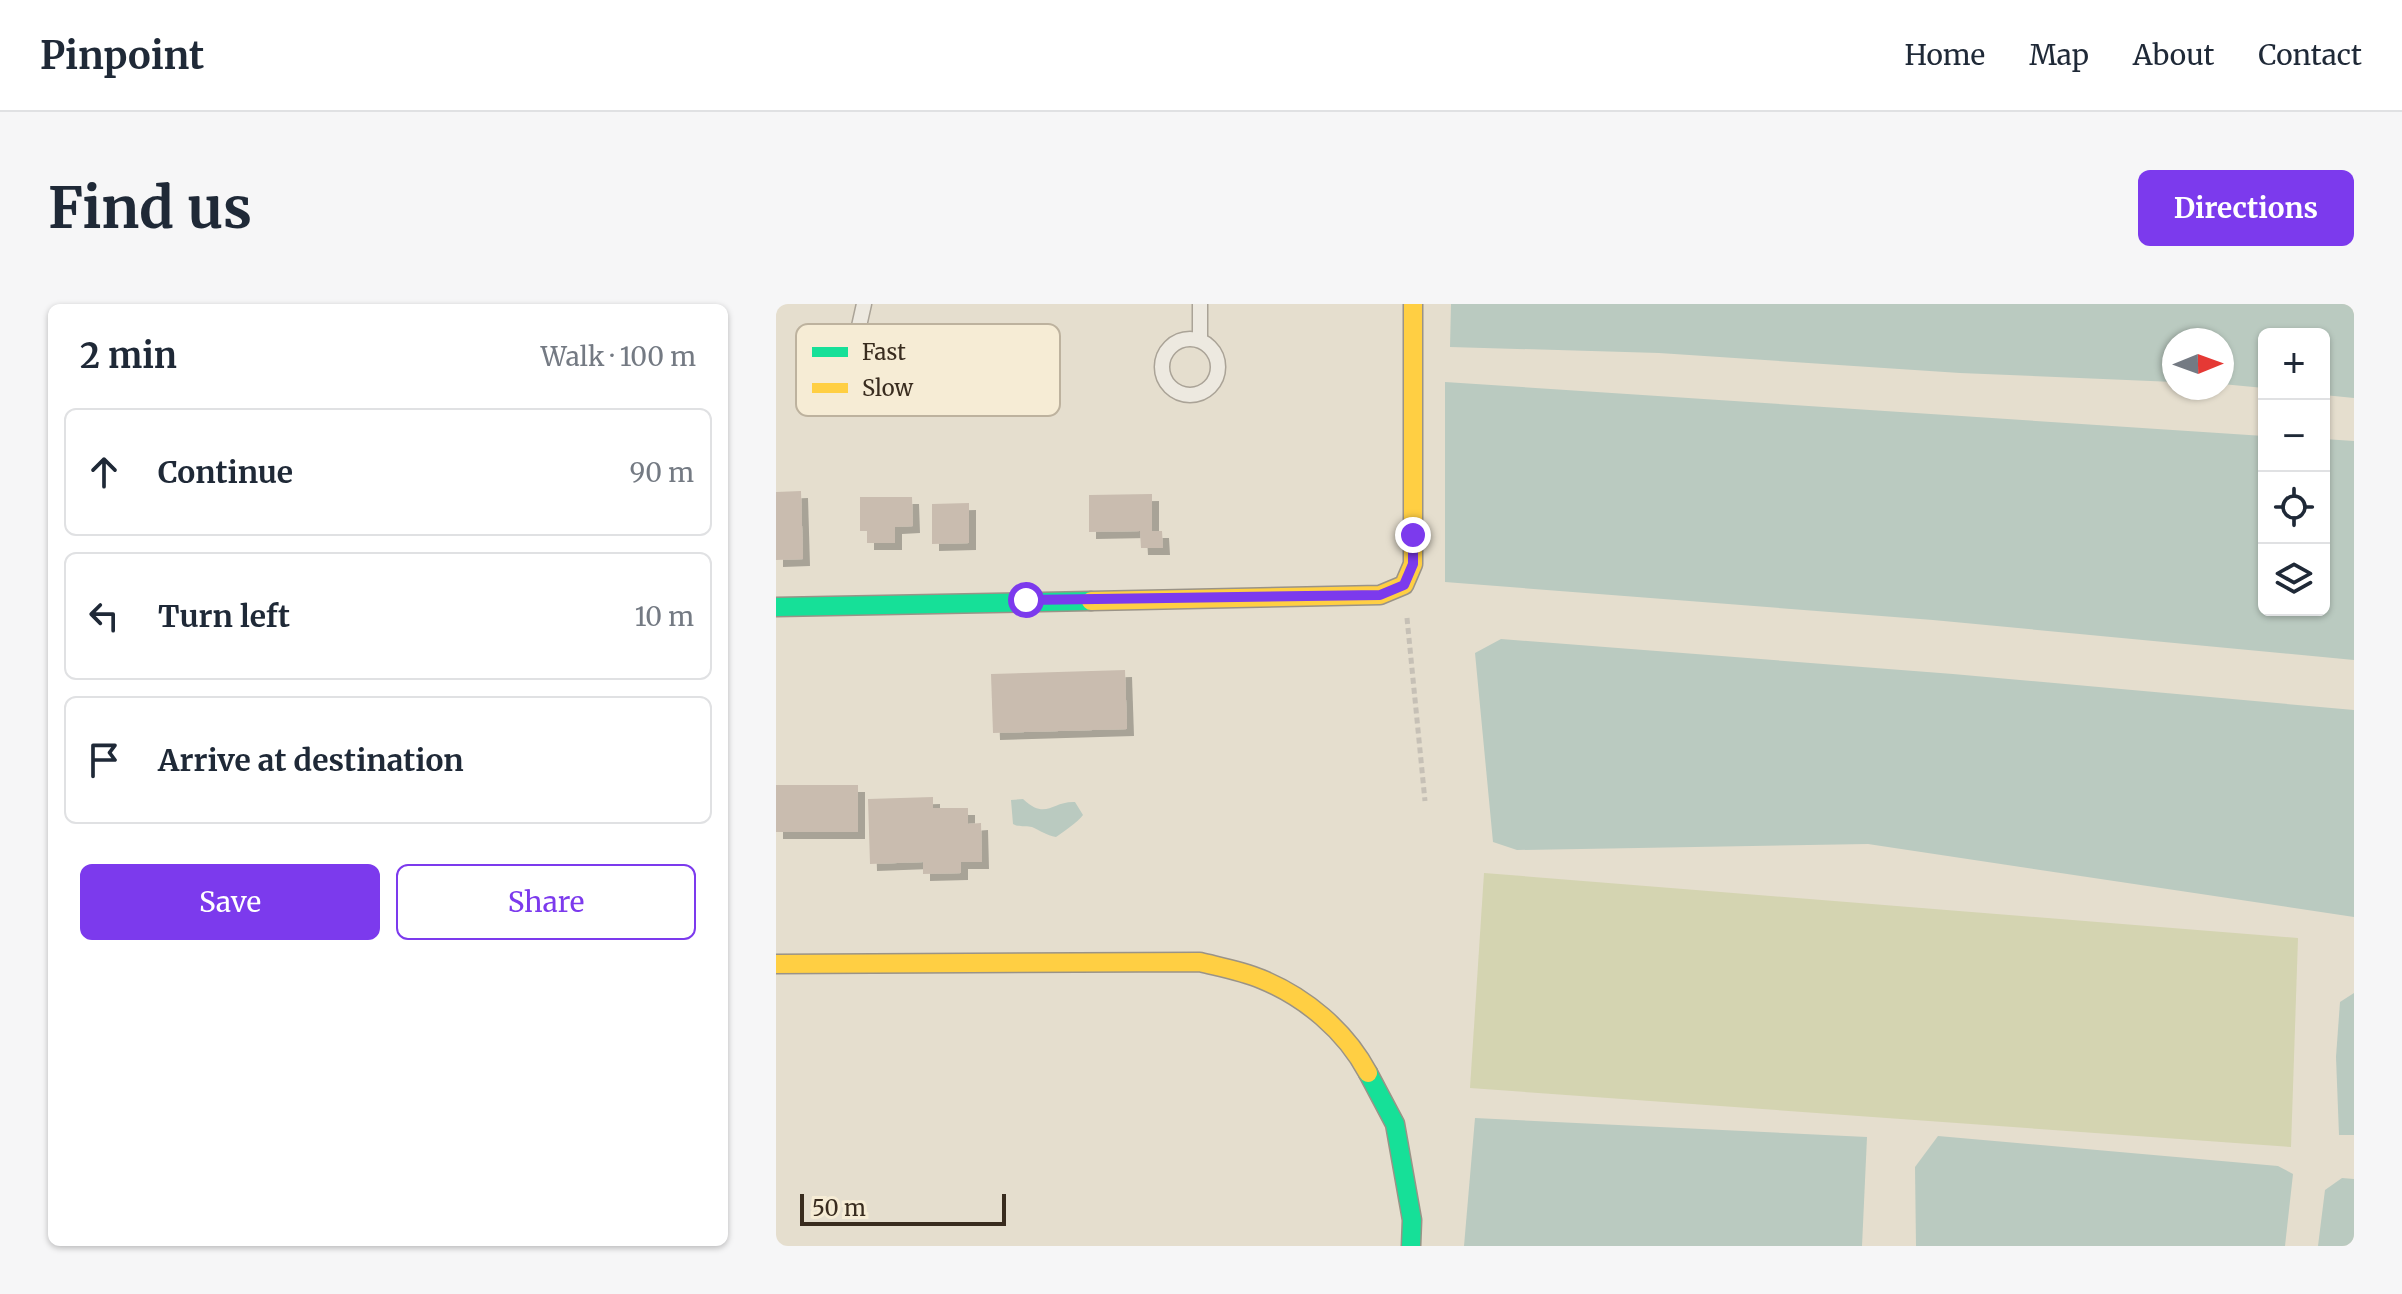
<!DOCTYPE html>
<html lang="en">
<head>
<meta charset="utf-8">
<style>
  :root { --surface:#fff; --page:#f6f6f7; --text:#1f2937; --muted:#747a83; --line:#e0e1e3; --accent:#7c3aed }
  body { margin:0; font-family:Merriweather,serif; background:var(--page); color:var(--text) }
  .controls { position:absolute; right:24px; top:24px; display:grid; overflow:hidden; border-radius:12px; box-shadow:0 2px 6px #0004 }
  .controls button { width:72px; height:72px; display:grid; place-items:center; padding:0; border:0; border-bottom:2px solid var(--line); background:var(--surface); color:var(--text); font:40px sans-serif }
  .compass { position:absolute; left:1386px; top:24px; width:72px; height:72px; border-radius:50%; background:var(--surface); box-shadow:0 2px 6px #0004; rotate:89deg }
  .scale { position:absolute; left:24px; bottom:20px; width:206px; box-sizing:border-box; padding-left:8px; border:4px solid #392c1f; border-top:0; font-size:22px; line-height:28px; white-space:nowrap; color:#392c1f; -webkit-text-stroke:6px #f6ecd5; paint-order:stroke }
  .stop { position:absolute; width:24px; height:24px; margin:-18px; border:6px solid #7c3aed; border-radius:50%; background:#fff }
  .stop.end { background:#7c3aed; border-color:#fff; box-shadow:0 2px 8px #0008 }
  .list { margin:0; padding:0; list-style:none }
  h2 { display:flex; justify-content:space-between; align-items:center; height:104px; margin:0; padding:0 32px; font-size:34px }
  h2 small { font-size:26px; font-weight:400; color:var(--muted) }
  .list li { display:grid; grid-template-columns:52px 1fr auto; gap:24px; align-items:center; box-sizing:border-box; height:128px; margin:0 16px 16px; padding:0 16px; border:2px solid var(--line); border-radius:12px }
  .list b { display:block; font-size:30px; white-space:nowrap }
  .list em { font-size:26px; font-style:normal; color:var(--muted) }
  .actions { display:flex; gap:16px; padding:24px 32px }
  .actions a { flex:1; padding:18px 0; border:2px solid var(--accent); border-radius:12px; text-align:center; font-size:28px; color:var(--accent) }
  .actions .main { background:var(--accent); color:#fff }
  .icon { flex:none; width:44px; height:44px; fill:none; stroke:currentColor; stroke-width:2; stroke-linecap:round; stroke-linejoin:round }
  .map { position:relative; flex:none; width:1578px; height:942px; overflow:hidden; border-radius:12px }
  header { display:flex; align-items:center; gap:48px; box-sizing:border-box; height:112px; padding:0 40px; background:var(--surface); border-bottom:2px solid var(--line) }
  header strong { font-size:38px }
  nav { display:flex; gap:44px; margin-inline-start:auto; font-size:28px }
  .intro { display:flex; align-items:center; justify-content:space-between; box-sizing:border-box; height:192px; padding:0 48px }
  h1 { margin:0; font-size:56px }
  .button { padding:20px 36px; border-radius:12px; background:var(--accent); color:#fff; font-size:28px; font-weight:700 }
  main { display:flex; gap:48px; padding:0 48px }
  aside { flex:1; background:var(--surface); border-radius:12px; box-shadow:0 2px 6px #0004 }
  .map>svg:first-child { display:block }
</style>
</head>
<body>
<header>
<strong>Pinpoint</strong>
<nav><a>Home</a><a>Map</a><a>About</a><a>Contact</a></nav>
</header>
<div class="intro"><h1>Find us</h1><a class="button">Directions</a></div>
<main>
<aside>
<h2>2 min<small>Walk · 100 m</small></h2>
<ul class="list">
<li><svg class="icon" aria-label="ahead" viewBox="0 0 24 24"><path d="M12 20V5M6 11l6-6 6 6"/></svg><div><b>Continue</b></div><em>90 m</em></li>
<li><svg class="icon" aria-label="left" viewBox="0 0 24 24"><path d="M17 20v-9H6M10 6l-5 5 5 5"/></svg><div><b>Turn left</b></div><em>10 m</em></li>
<li><svg class="icon" aria-label="arrive" viewBox="0 0 24 24"><path d="M6 21V4h12l-3 4 3 4H6"/></svg><div><b>Arrive at destination</b></div></li>
</ul>
<div class="actions"><a class="main">Save</a><a>Share</a></div>
</aside>
<div class="map">
<svg width="1578" height="942" viewBox="0 0 1578 942">
  <defs>
    <filter id="shadow"><feDropShadow dx="7" dy="7" stdDeviation="0" flood-color="#0004"/></filter>
  </defs>
  <rect width="100%" height="100%" fill="#e5dece"/>
  <path fill="#d4d4b1" d="M708,569L1522,634L1515,843L694,784Z"/>
  <g fill="#bacac0">
    <path d="M675,0H1578V94L1548,91V30H1488V84L1446,80V36H1398V78L1184,69L883,49L674,43Z"/>
    <path d="M669,78L1488,132V306H1548V135L1578,137V356L1157,316L669,278Z"/>
    <path d="M725,335L1177,370L1578,406V613L1092,540L741,546L717,538L699,349Z"/>
    <path d="M247,495C271,517 275,497 299,498L307,511C302,518 287,528 280,533C270,531 265,527 256,523C249,521 244,524 237,520L235,496Z"/>
    <path d="M1578,689V831H1563L1560,753L1564,698Z"/>
    <path d="M699,814L1091,833L1086,942H688Z"/>
    <path d="M1162,832L1502,862L1517,870L1509,942H1140L1139,863Z"/>
    <path d="M1566,874L1578,875V942H1542L1549,886Z"/>
  </g>
  <g fill="#c9bcaf" filter="url(#shadow)">
    <path d="M25,187L27,255L0,256V188Z"/>
    <path d="M376,190V227H386L387,244H365L364,227L313,228V191Z"/>
    <path d="M84,193H136L137,222L119,223V239H91V227H84Z"/>
    <path d="M193,199V239L156,240V200Z"/>
    <path d="M349,366L351,425L217,429L215,370Z"/>
    <rect x="0" y="481" width="82" height="47"/>
    <path d="M157,493V504H192V520L205,519L206,558H185V569L147,570V558L94,560L92,495Z"/>
  </g>
  <g fill="none" stroke-linecap="round" stroke-linejoin="round">
    <g stroke="#aaa397" stroke-width="17">
      <g id="lane">
        <circle cx="414" cy="63" r="28"/>
        <path d="M424,36V0"/>
        <path d="M79,40L88,0"/>
        <circle cx="80" cy="69" r="29"/>
      </g>
    </g>
    <g stroke="#9a9387" stroke-width="21">
      <g id="fast">
        <path d="M0,303L315,297"/>
        <path d="M592,769L619,820L636,916L635,942"/>
      </g>
    </g>
    <g stroke="#9a9387" stroke-width="21">
      <g id="slow">
        <path d="M315,297L604,291L628,281L637,260V0"/>
        <path d="M0,660L424,658C444,663 466,667 485,675C529,693 569,726 592,769"/>
      </g>
    </g>
    <path stroke="#c6c0b6" stroke-width="5" stroke-dasharray="6 4" stroke-linecap="butt" d="M631,314L649,497"/>
    <use href="#lane" stroke="#ede9e0" stroke-width="14"/>
    <use href="#fast" stroke="#16e098" stroke-width="18"/>
    <use href="#slow" stroke="#ffcf43" stroke-width="18"/>
  </g>
  <g fill="none" stroke-linecap="round" stroke-linejoin="round">
    <path stroke="#7c3aed" stroke-width="10" d="M250,296L604,291L628,281L637,260V231"/>
  </g>
  <rect x="20" y="20" width="264" height="92" rx="12" fill="#f6ecd5" stroke="#bdb29e" stroke-width="2"/>
  <rect x="36" y="43" width="36" height="10" fill="#16e098"/>
  <rect x="36" y="79" width="36" height="10" fill="#ffcf43"/>
  <g font-size="22" fill="#392c1f">
    <text x="86" y="56">Fast</text>
    <text x="86" y="92">Slow</text>
  </g>
</svg>
<div class="controls">
<button>+</button>
<button>−</button>
<button><svg class="icon" aria-label="locate" viewBox="0 0 24 24"><circle cx="12" cy="12" r="6"/><path d="M12 2v4M12 18v4M2 12h4M18 12h4"/></svg></button>
<button><svg class="icon" aria-label="layers" viewBox="0 0 24 24"><path d="M12 4l9 5-9 5-9-5zM3 14l9 5 9-5"/></svg></button>
</div>
<svg class="compass" viewBox="-18 -18 36 36"><path d="M0-13l5 13h-10z" fill="#e53935"/><path d="M0 13l5-13h-10z" fill="#747a83"/></svg>
<div class="scale">50 m</div>
<div class="stop" style="left:250px;top:296px"></div>
<div class="stop end" style="left:637px;top:231px"></div>
</div>
</main>
</body>
</html>
